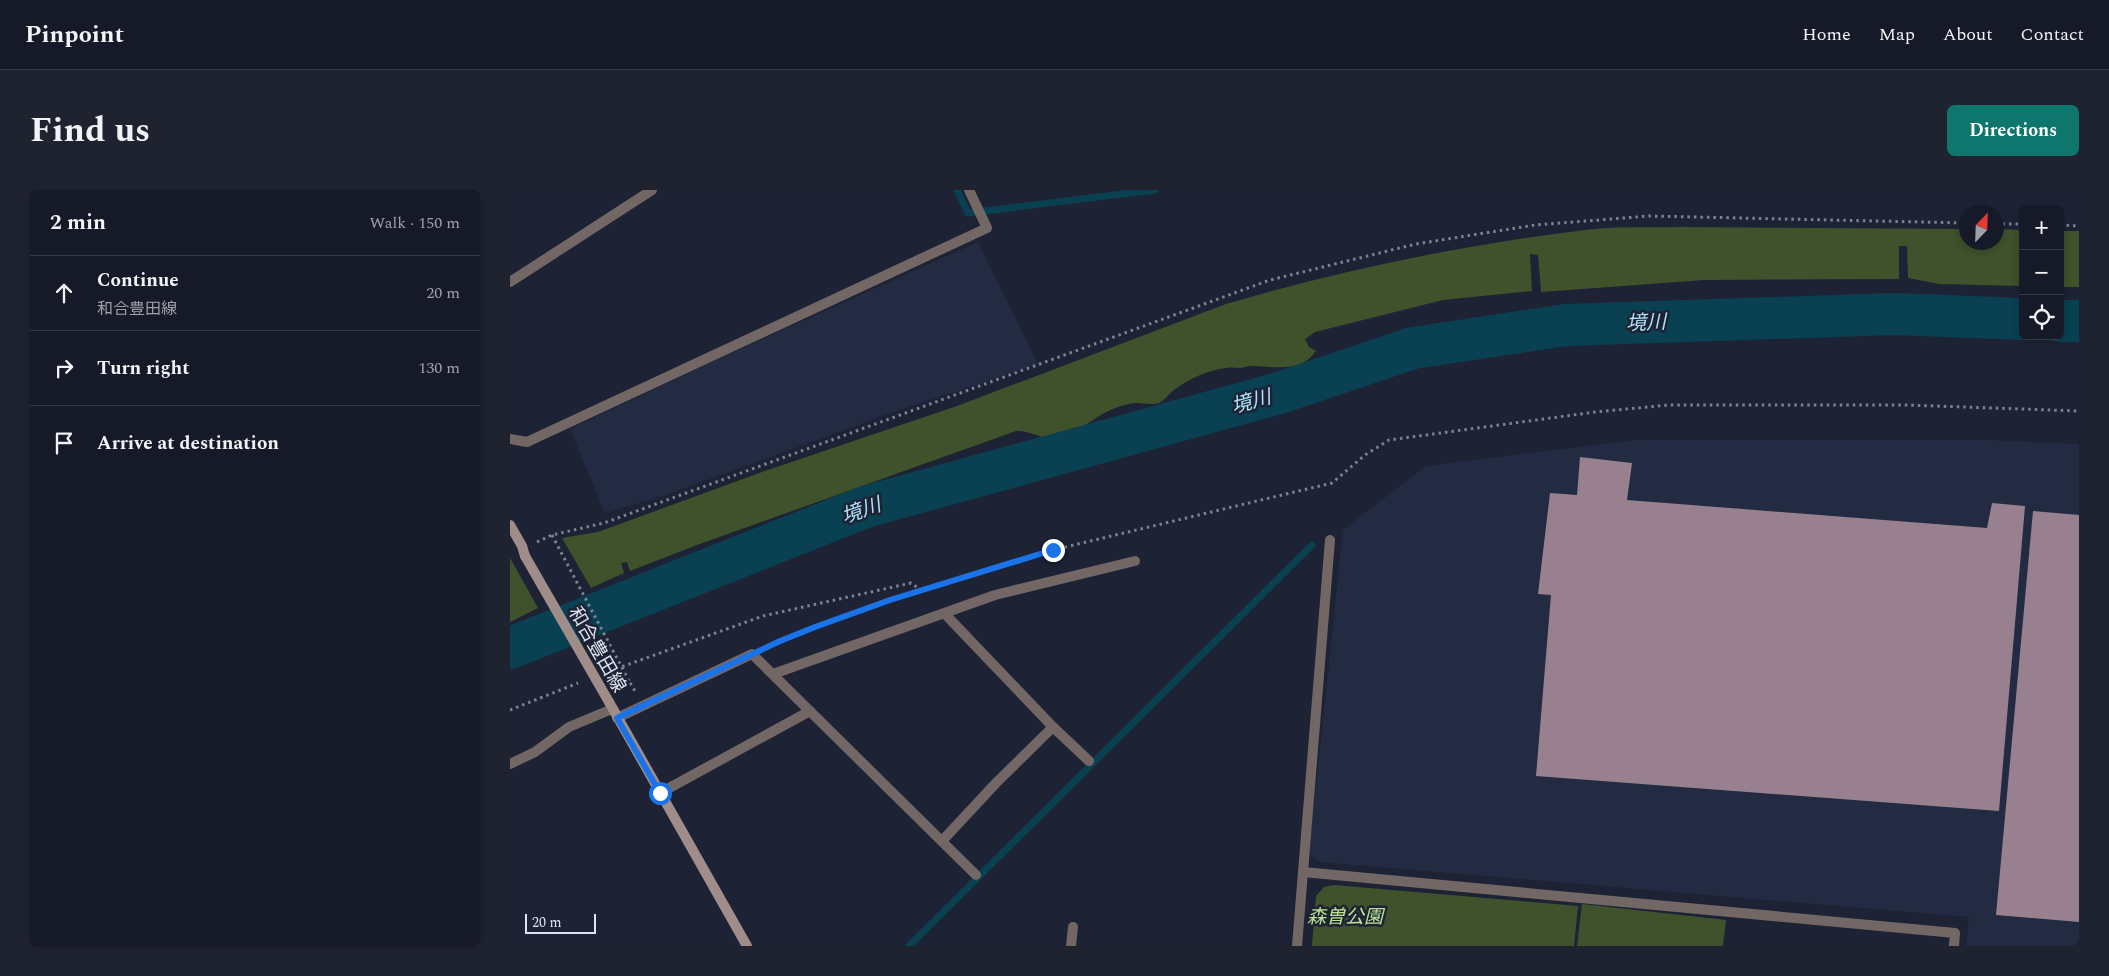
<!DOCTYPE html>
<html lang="en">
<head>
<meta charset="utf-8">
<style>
  :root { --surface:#161a28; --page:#1f2330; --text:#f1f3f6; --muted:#9ea1a8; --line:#353845; --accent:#0f766e }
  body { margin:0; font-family:Spectral,"Noto Sans JP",serif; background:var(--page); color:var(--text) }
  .controls { position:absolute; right:15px; top:15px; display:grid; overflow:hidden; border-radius:8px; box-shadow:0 2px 8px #0003 }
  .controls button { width:45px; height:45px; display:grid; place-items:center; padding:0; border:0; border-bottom:1px solid var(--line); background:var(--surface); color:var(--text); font:25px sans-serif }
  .compass { position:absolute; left:1449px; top:15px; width:45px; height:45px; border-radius:50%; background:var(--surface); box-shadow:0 2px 8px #0003; rotate:23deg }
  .scale { position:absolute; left:15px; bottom:12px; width:71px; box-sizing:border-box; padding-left:5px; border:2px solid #dfe3f0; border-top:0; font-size:14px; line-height:18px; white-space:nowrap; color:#dfe3f0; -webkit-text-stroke:4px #1d2335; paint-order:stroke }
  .stop { position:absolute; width:15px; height:15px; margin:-11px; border:4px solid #1a73e8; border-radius:50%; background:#fff }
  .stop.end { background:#1a73e8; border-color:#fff; box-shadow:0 1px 5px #0008 }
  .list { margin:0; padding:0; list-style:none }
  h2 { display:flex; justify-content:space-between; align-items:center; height:65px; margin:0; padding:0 20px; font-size:21px }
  h2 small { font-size:16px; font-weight:400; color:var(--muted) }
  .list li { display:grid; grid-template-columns:32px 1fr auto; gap:15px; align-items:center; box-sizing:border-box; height:75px; padding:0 20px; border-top:1px solid var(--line) }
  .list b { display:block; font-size:19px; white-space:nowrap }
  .list p { margin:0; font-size:16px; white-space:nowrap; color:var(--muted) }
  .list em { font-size:16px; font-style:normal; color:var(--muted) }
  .icon { flex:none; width:28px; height:28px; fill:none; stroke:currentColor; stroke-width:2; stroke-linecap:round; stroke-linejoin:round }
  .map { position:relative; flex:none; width:1569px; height:756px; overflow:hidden; border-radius:8px }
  header { display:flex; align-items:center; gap:30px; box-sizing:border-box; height:70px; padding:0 25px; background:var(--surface); border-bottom:1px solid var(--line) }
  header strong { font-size:24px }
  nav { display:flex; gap:28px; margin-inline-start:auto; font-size:18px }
  .intro { display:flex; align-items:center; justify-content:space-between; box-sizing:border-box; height:120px; padding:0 30px }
  h1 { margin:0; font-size:35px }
  .button { padding:12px 22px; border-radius:8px; background:var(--accent); color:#fff; font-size:18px; font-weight:700 }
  main { display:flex; gap:30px; padding:0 30px }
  aside { flex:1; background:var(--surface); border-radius:8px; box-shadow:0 2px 8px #0003 }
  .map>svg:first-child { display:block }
</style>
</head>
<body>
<header>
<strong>Pinpoint</strong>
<nav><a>Home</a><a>Map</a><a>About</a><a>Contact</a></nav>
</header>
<div class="intro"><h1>Find us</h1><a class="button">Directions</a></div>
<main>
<aside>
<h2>2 min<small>Walk · 150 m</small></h2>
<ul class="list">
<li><svg class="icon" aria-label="ahead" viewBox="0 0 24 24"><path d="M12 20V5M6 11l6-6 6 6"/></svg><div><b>Continue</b><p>和合豊田線</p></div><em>20 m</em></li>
<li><svg class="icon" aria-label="right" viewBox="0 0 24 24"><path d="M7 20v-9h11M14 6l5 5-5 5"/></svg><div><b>Turn right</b></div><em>130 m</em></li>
<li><svg class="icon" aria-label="arrive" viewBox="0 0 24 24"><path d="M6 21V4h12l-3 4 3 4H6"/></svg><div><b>Arrive at destination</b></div></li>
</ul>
</aside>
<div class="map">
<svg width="1569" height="756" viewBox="0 0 1569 756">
  <rect width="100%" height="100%" fill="#1d2335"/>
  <g fill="#232b43">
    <path d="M468,52L528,174L375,225L153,306L95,323L60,239L195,175Z"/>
    <path d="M1126,250H1475L1569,254V756H1456L1459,727L810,672L799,664L833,340L916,276Z"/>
  </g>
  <g fill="#3f522b">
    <path d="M1170,37L1456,39V52H1486L1487,39L1513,40V96L1429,94L1398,88L1397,56H1389V89L1194,90L1031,102L1028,65L1020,64L1022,101L933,110L805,142L795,149L799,157L806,161C792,182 768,177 746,176C741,175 736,177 731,178C726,178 721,177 716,178C698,180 678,189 664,200C659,204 655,210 649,213C642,215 634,213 627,213C621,213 614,215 608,217C586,224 570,243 547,248C534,251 521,240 506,241L187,355L120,381L117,372L111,373L114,383L81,398L52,348L88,342L252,282L447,216L716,114C834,79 954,55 1075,40C1106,36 1139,38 1170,37Z"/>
    <rect x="1550" y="41" width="19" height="56"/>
    <path d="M0,368L28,418L0,432Z"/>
    <path d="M824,695L1068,716L1064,756H802L806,706L814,697Z"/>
    <path d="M1072,714L1216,730L1213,756H1067Z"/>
  </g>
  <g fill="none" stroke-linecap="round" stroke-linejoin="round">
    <g stroke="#094152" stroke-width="7">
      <path d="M447,0L458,23L645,0"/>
      <path d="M399,756L802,355"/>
    </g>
    <g stroke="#094152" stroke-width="42">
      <path d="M1550,131H1569"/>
      <path d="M0,458L355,317L769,203L903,158L1056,135L1384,124L1513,129"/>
    </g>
  </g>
  <g fill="#98808e">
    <path d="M1070,267L1122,273L1117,310L1477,338L1482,313L1515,316L1489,621L1026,586L1041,405L1028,404L1040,303L1067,305Z"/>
    <path d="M1523,321L1569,325V732L1486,725Z"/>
  </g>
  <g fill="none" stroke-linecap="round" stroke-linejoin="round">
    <g stroke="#7d8292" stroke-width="3" stroke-dasharray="2.5 4" stroke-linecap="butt">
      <path d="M1486,34H1513"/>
      <path d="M1550,35L1569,36"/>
      <path d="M27,352L42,345L94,333L760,90L906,54L1025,35L1139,26L1456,33"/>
      <path d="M259,456L305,437L380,410L543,360L822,293L855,265L879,250L1085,222L1159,215H1396L1569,221"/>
      <path d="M100,481L253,426L401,393L411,400"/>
      <path d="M120,493L125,501"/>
      <path d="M0,520L68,493"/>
    </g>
    <g stroke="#736765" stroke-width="10">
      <path d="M0,92L142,0"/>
      <path d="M0,249L17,252L477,38L459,0"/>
      <path d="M435,424L543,537L579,571"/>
      <path d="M263,484L485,405L625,371"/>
      <path d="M107,528L242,464L466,685"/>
      <path d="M0,574L25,562L59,537L102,519"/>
      <path d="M150,603L300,521"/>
      <path d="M432,651L486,593L543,537"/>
      <path d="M793,682L1445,743L1444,756"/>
      <path d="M561,756L563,737"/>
      <path d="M787,756L820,350"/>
    </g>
    <g stroke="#a08d89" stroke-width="10">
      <path d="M0,335L12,356L15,366"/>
      <path d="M99,512L237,756"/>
    </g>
    <path stroke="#7d8292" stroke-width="3" stroke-dasharray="2.5 4" stroke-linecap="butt" d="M42,345L120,493"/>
    <path stroke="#a08d89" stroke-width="10" d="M15,366L99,512"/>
  </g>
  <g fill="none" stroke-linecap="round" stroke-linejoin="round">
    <path stroke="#1a73e8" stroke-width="6" d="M150,603L107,528L270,451L305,437L380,410L543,360"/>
  </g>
  <g text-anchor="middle" stroke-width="5" stroke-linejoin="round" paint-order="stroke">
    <g font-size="19" fill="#dfe3f0" stroke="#1d2335">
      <text transform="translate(88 459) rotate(60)" y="7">和合豊田線</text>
    </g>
    <g font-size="19" font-style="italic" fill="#bce195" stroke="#1d2335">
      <text x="835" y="733">森曽公園</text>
    </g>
    <g font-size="20" font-style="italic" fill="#abe2f9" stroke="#1d2335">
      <text transform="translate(1136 132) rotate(-2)" y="7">境川</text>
      <text transform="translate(741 211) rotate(-15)" y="7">境川</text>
      <text transform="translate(351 320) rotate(-19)" y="7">境川</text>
    </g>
  </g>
</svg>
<div class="controls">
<button>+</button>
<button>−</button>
<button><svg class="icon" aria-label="locate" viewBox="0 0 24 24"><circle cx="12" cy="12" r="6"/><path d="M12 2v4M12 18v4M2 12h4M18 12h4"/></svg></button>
</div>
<svg class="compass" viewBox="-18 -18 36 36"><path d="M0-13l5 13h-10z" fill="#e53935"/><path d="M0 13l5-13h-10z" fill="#9ea1a8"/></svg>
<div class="scale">20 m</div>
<div class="stop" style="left:150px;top:603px"></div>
<div class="stop end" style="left:543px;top:360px"></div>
</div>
</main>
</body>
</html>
